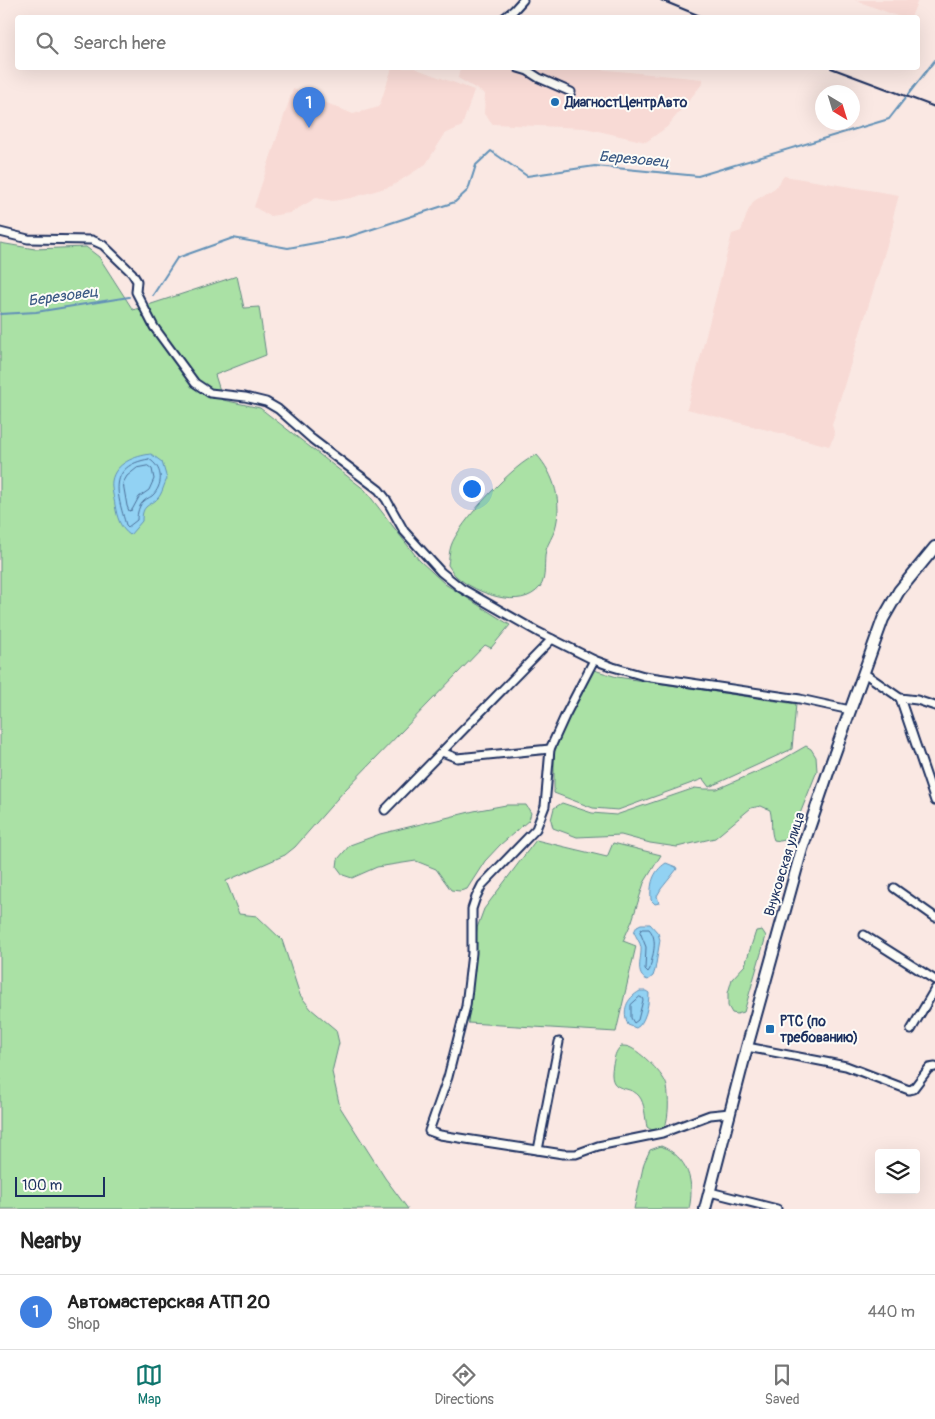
<!DOCTYPE html>
<html lang="en">
<head>
<meta charset="utf-8">
<style>
  :root { --surface:#fff; --page:#f2f2f2; --text:#222; --muted:#767676; --line:#e0e0e0; --accent:#0f766e }
  body { margin:0; font-family:Pangolin,sans-serif; background:var(--page); color:var(--text) }
  .controls { position:absolute; right:15px; bottom:15px; display:grid; overflow:hidden; border-radius:5px; box-shadow:0 5px 20px #0002 }
  .controls button { width:45px; height:45px; display:grid; place-items:center; padding:0; border:0; border-bottom:1px solid var(--line); background:var(--surface); color:var(--text); font:25px sans-serif }
  .compass { position:absolute; left:815px; top:85px; width:45px; height:45px; border-radius:50%; background:var(--surface); box-shadow:0 5px 20px #0002; rotate:142deg }
  .scale { position:absolute; left:15px; bottom:12px; width:90px; box-sizing:border-box; padding-left:5px; border:2px solid #1b2f5e; border-top:0; font-size:14px; line-height:18px; white-space:nowrap; color:#1b2f5e; -webkit-text-stroke:4px #fdfcf7; paint-order:stroke }
  .you { position:absolute; left:471px; top:488px; width:18px; height:18px; margin:-12px; border:4px solid #fff; border-radius:50%; background:#1a73e8; box-shadow:0 0 0 8px #1a73e833 }
  .badge { display:grid; place-items:center; width:32px; height:32px; border-radius:50%; background:var(--accent); color:#fff; font-size:16px; font-weight:700 }
  .pin { position:absolute; translate:-50% -41px; filter:drop-shadow(0 1px 2px #0008) }
  .pin::after { content:''; position:absolute; top:26px; width:18px; height:15px; background:inherit; clip-path:polygon(0 0,100% 0,50% 100%) }
  .list { margin:0; padding:0; list-style:none }
  h2 { display:flex; justify-content:space-between; align-items:center; height:65px; margin:0; padding:0 20px; font-size:21px }
  h2 small { font-size:16px; font-weight:400; color:var(--muted) }
  .list li { display:grid; grid-template-columns:32px 1fr auto; gap:15px; align-items:center; box-sizing:border-box; height:75px; padding:0 20px; border-top:1px solid var(--line) }
  .list b { display:block; font-size:19px; white-space:nowrap }
  .list p { margin:0; font-size:16px; white-space:nowrap; color:var(--muted) }
  .list em { font-size:16px; font-style:normal; color:var(--muted) }
  .icon { flex:none; width:28px; height:28px; fill:none; stroke:currentColor; stroke-width:2; stroke-linecap:round; stroke-linejoin:round }
  .map { position:relative; flex:none; width:935px; height:1209px; overflow:hidden }
  .search { position:absolute; background:var(--surface); box-shadow:0 5px 20px #0002; left:15px; right:15px; top:15px; height:55px; display:flex; align-items:center; gap:12px; box-sizing:border-box; padding:0 18px; border-radius:5px; color:var(--muted); font-size:19px }
  .sheet { height:140px; background:var(--surface) }
  nav { display:flex; justify-content:space-around; align-items:center; box-sizing:border-box; height:70px; border-top:1px solid var(--line); background:var(--surface); font-size:14px; color:var(--muted) }
  nav a { display:grid; justify-items:center; gap:2px }
  nav .on { color:var(--accent) }
  .map>svg:first-child { display:block }
</style>
</head>
<body>
<div class="map">
<svg width="935" height="1209" viewBox="0 0 935 1209">
  <rect width="100%" height="100%" fill="#fae8e3"/>
  <filter id="ink" filterUnits="userSpaceOnUse"><feTurbulence type="fractalNoise" baseFrequency=".02" numOctaves="2"/><feDisplacementMap in="SourceGraphic" scale="10" xChannelSelector="R" yChannelSelector="G"/><feConvolveMatrix kernelMatrix="1 2 1 2 8 2 1 2 1" color-interpolation-filters="sRGB"/></filter>
  <g filter="url(#ink)">
    <g fill="#f8dad5">
      <path d="M855,0H918L911,17L902,18Z"/>
      <path d="M392,68H414L474,90L462,126L445,134L426,164L392,186L351,198L333,201L316,198L290,213L270,216L254,207L293,89L353,114L379,107Z"/>
      <path d="M460,68H592L597,69L703,79V83L667,127L646,142L585,128L493,124L484,114L485,94L458,78Z"/>
      <path d="M784,176L899,195L893,217L894,222L832,425L835,435L829,446L687,409L732,234L741,231L748,211L754,201L775,188Z"/>
    </g>
    <g fill="#aae1a5" stroke="#628882">
      <path d="M0,243L35,249L86,247L99,257L133,310L237,276L244,308L259,307L266,355L215,375L223,400L260,408L365,490L419,560L445,584L510,625L491,648L485,645L344,791L295,847L285,855L226,881L239,914L257,916L282,940L300,995L311,1009L336,1030L339,1043L332,1072L340,1107L385,1178L408,1209H0Z"/>
      <path d="M537,455C554,474 563,503 555,529C553,536 548,543 546,550C543,561 547,578 540,587C521,611 476,593 457,577C453,574 451,569 448,565C449,559 449,552 451,546C457,525 516,461 537,455Z"/>
      <path d="M594,670L617,677L796,704L792,749L709,787L703,779L618,810L593,808L554,793V753L569,715Z"/>
      <path d="M806,746L811,749L816,757L817,771L790,839L780,841L774,840C770,831 773,821 770,810L761,806L751,808L715,838L677,847L650,843L621,835L577,837L553,828L551,820L554,808L562,803L592,813L616,815L695,788L704,789H717L773,765Z"/>
      <path d="M506,805H526L531,813L529,820L500,845L485,861L467,889L460,891L451,890L436,869L416,861L377,867L352,878L343,875L337,867L338,859L350,845L380,834L474,811Z"/>
      <path d="M536,840L607,857L613,843L661,855L644,883L632,921L623,941L636,946L616,1032L468,1023L477,928L484,909Z"/>
      <path d="M762,930L766,936L744,1012L737,1014L732,1013L728,1006V993L732,979L745,965L756,931Z"/>
      <path d="M621,1046C623,1046 627,1046 629,1047C640,1051 666,1076 667,1087C669,1098 669,1116 665,1127C658,1130 653,1132 647,1127C645,1118 645,1103 639,1096C628,1083 607,1096 613,1064C615,1056 615,1052 621,1046Z"/>
      <path d="M661,1146C688,1157 695,1182 689,1209H634L644,1163L650,1150Z"/>
    </g>
    <g fill="#92d2f3" stroke="#6291b7">
      <path d="M151,454L162,462L167,479C164,484 162,494 158,498C150,507 142,503 142,521L130,535C120,528 117,517 115,505C114,498 111,488 112,481C115,463 135,456 151,454Z"/>
      <path d="M666,863L676,867L677,869L661,889L657,896L659,903L655,904L651,900C650,885 652,872 666,863Z"/>
      <path d="M641,924H650L658,933L660,940L655,970L653,976L648,980C634,976 642,958 641,947C640,942 636,937 634,932L637,926Z"/>
      <path d="M640,991H646L649,993C649,1004 645,1024 636,1028L628,1025C622,1010 626,999 640,991Z"/>
    </g>
    <g fill="none" stroke-linecap="round" stroke-linejoin="round">
      <g stroke="#4b709a" stroke-width="1">
        <path d="M149,459C162,467 164,482 154,494C152,497 147,498 144,501C139,505 137,513 137,520L128,527L126,525C117,494 107,466 149,459Z"/>
        <path d="M148,466L152,469L154,479L149,490L139,497L132,510L129,511L127,506L123,483L127,476L137,468Z"/>
        <path d="M642,929H649C659,940 652,956 650,969L648,972L645,969L646,947L640,932Z"/>
        <path d="M640,997L642,998L643,1000L638,1020L634,1023L631,1018V1005Z"/>
      </g>
      <g stroke="#6291b7" stroke-width="2">
        <path d="M153,295L177,258L233,238L288,248L348,237L455,202L468,190L476,165L491,151L527,176L595,166L698,176L889,119L935,60"/>
        <path d="M0,314L36,312L129,297"/>
      </g>
      <g stroke="#1b2f5e" stroke-width="11">
        <g id="minor">
          <path d="M504,18L514,10L523,0"/>
          <path d="M518,68L528,71L539,78L571,92"/>
          <path d="M0,232L28,239L92,240L103,245L132,273L137,281L136,292L154,327L195,383L210,393L245,397L266,402L278,409L312,439L379,490L386,499L404,531L441,572L461,588L538,632L594,660L613,667L644,676L800,699L850,710"/>
          <path d="M594,660L565,716L550,749L545,806L536,829L482,885L476,897L472,909V953L466,1006L448,1077L429,1131L440,1135L563,1154H576L598,1146L662,1133L710,1115L730,1113"/>
          <path d="M864,673L900,698L917,700L935,706"/>
          <path d="M900,698L935,801"/>
          <path d="M442,752L457,758L550,749"/>
          <path d="M385,810L552,639"/>
          <path d="M894,888L935,917"/>
          <path d="M864,935L935,980"/>
          <path d="M911,1030L935,989"/>
          <path d="M747,1047L846,1066L909,1090L913,1089L929,1068L935,1067"/>
          <path d="M538,1150L559,1042"/>
          <path d="M710,1192L777,1209"/>
        </g>
      </g>
      <g stroke="#1b2f5e" stroke-width="14">
        <path id="secondary" d="M705,1209L747,1047L802,849L832,761L883,619L899,591L935,547"/>
      </g>
      <use href="#minor" stroke="#fdfcf7" stroke-width="7"/>
      <use href="#secondary" stroke="#fdfcf7" stroke-width="10"/>
      <g stroke="#1b2f5e" stroke-width="2">
        <path d="M661,0L705,18"/>
        <path d="M831,68L935,107"/>
      </g>
    </g>
  </g>
  <g fill="#1f6fb2" stroke="#fdfcf7" stroke-width="2">
    <circle cx="555" cy="102" r="5"/>
    <rect x="765" y="1024" width="10" height="10" rx="2.5"/>
  </g>
  <g text-anchor="middle" stroke-width="4" stroke-linejoin="round" paint-order="stroke">
    <g font-size="14" font-weight="bold" fill="#1b2f5e" stroke="#fdfcf7" text-anchor="start">
      <text x="565" y="107">ДиагностЦентрАвто</text>
      <text x="780" y="1026">РТС (по<tspan x="780" dy="16">требованию)</tspan></text>
    </g>
    <g font-size="14" fill="#1b2f5e" stroke="#fdfcf7">
      <text transform="translate(784 864) rotate(-73)" y="5">Внуковская улица</text>
    </g>
    <g font-size="15" font-style="italic" fill="#395883" stroke="#fdfcf7">
      <text transform="translate(634 159) rotate(5)" y="5">Березовец</text>
      <text transform="translate(63 296) rotate(-8)" y="5">Березовец</text>
    </g>
  </g>
</svg>
<div class="controls">
<button><svg class="icon" aria-label="layers" viewBox="0 0 24 24"><path d="M12 4l9 5-9 5-9-5zM3 14l9 5 9-5"/></svg></button>
</div>
<svg class="compass" viewBox="-18 -18 36 36"><path d="M0-13l5 13h-10z" fill="#e53935"/><path d="M0 13l5-13h-10z" fill="#767676"/></svg>
<div class="scale">100 m</div>
<div class="you"></div>
<div class="pin badge" style="left:309px;top:128px;background:#3f7fe0">1</div>
<div class="search"><svg class="icon" aria-label="search" viewBox="0 0 24 24"><circle cx="10" cy="10" r="6"/><path d="M15 15l6 6"/></svg>Search here</div>
</div>
<section class="sheet">
<h2>Nearby<small></small></h2>
<ul class="list">
<li><span class="badge" style="background:#3f7fe0">1</span><div><b>Автомастерская АТП 20</b><p>Shop</p></div><em>440 m</em></li>
</ul>
</section>
<nav>
<a class="on"><svg class="icon" aria-label="map" viewBox="0 0 24 24"><path d="M3 6l6-2 6 2 6-2v14l-6 2-6-2-6 2zM9 4v14M15 6v14"/></svg>Map</a>
<a><svg class="icon" aria-label="directions" viewBox="0 0 24 24"><path d="M12 3l9 9-9 9-9-9zM9 14v-3h6M13 9l2 2-2 2"/></svg>Directions</a>
<a><svg class="icon" aria-label="saved" viewBox="0 0 24 24"><path d="M7 4h10v16l-5-4-5 4z"/></svg>Saved</a>
</nav>
</body>
</html>
